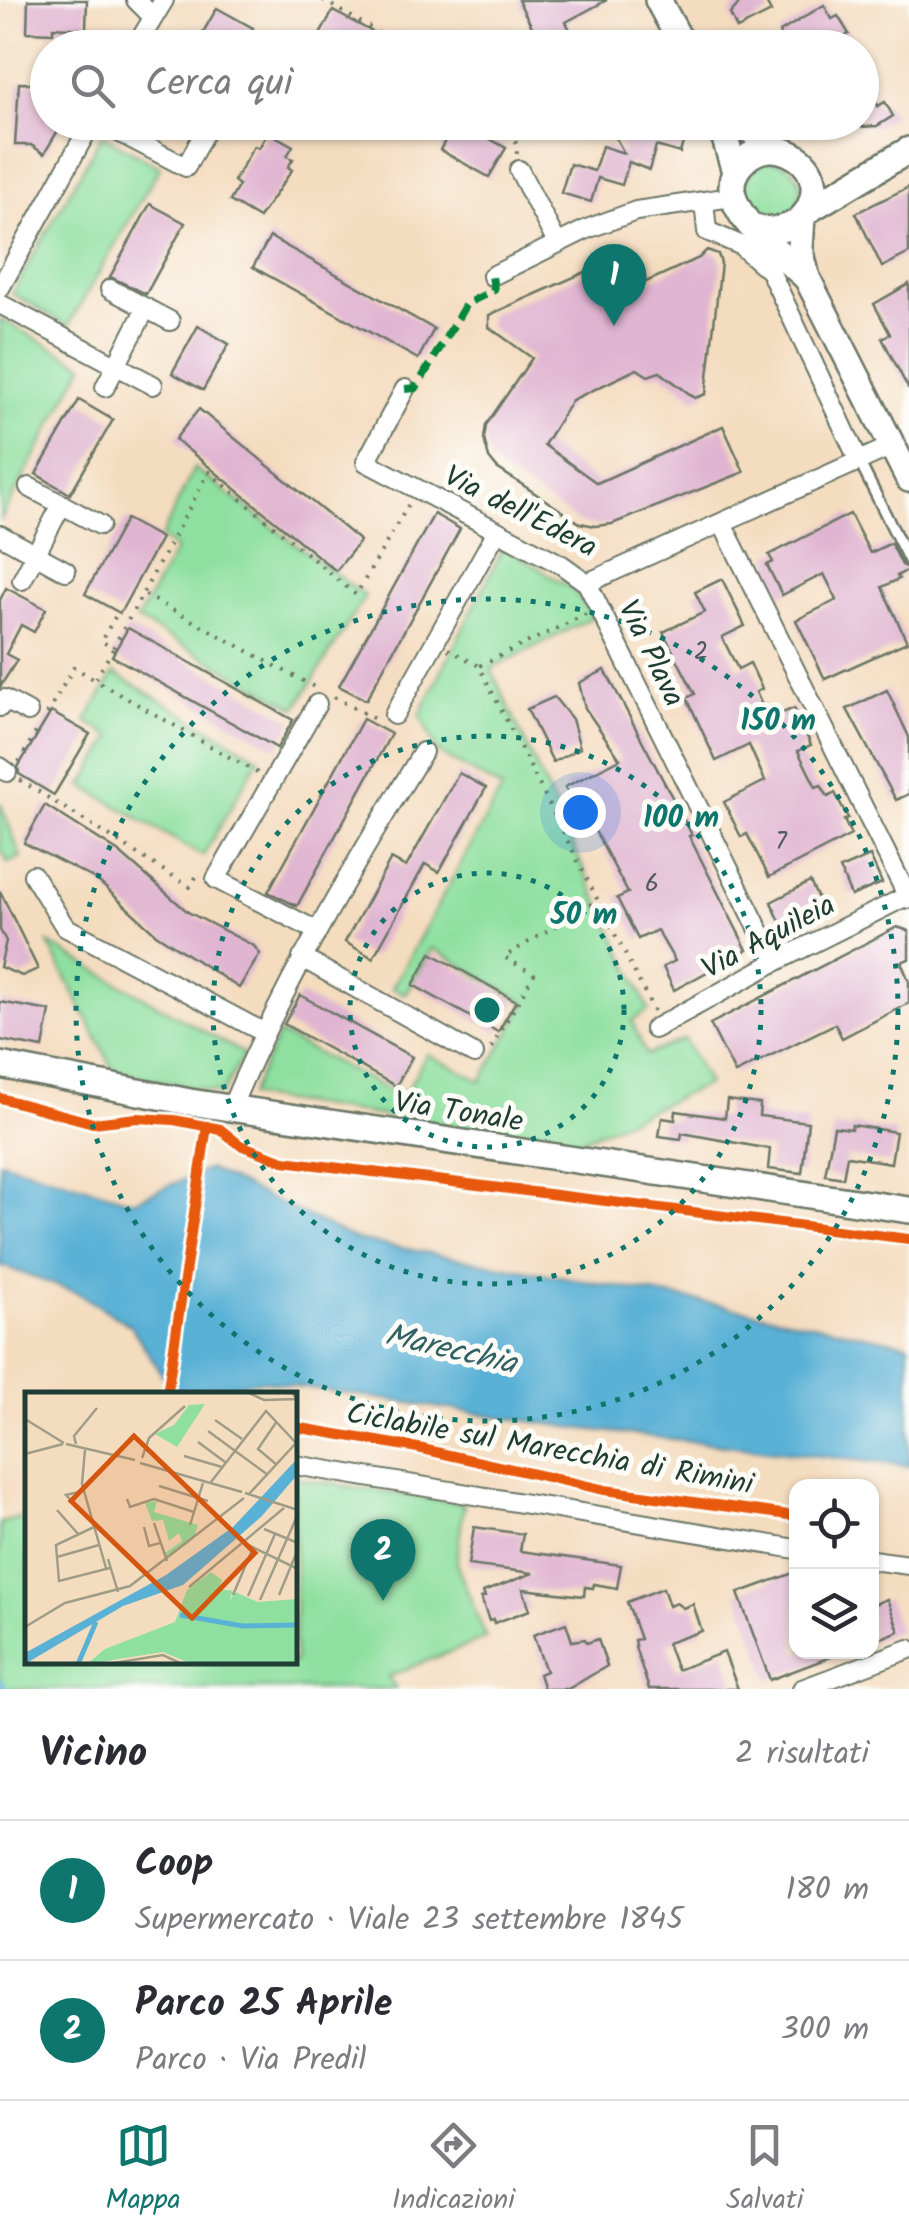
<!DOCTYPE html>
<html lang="it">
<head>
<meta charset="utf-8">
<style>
  :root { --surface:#fff; --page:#f7f7f7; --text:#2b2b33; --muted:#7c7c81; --line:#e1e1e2; --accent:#0f766e }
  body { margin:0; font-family:Kalam,sans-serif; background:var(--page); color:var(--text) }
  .controls { position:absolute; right:30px; bottom:30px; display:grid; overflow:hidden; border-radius:20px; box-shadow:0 2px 8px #0004 }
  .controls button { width:90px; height:90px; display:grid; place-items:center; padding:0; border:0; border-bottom:2px solid var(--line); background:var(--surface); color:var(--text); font:50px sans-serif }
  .you { position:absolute; left:580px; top:812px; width:35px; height:35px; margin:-25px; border:8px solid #fff; border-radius:50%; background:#1a73e8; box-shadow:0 0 0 15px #1a73e833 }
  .badge { display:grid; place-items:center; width:65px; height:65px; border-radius:50%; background:var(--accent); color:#fff; font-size:32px; font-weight:700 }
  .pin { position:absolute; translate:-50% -82px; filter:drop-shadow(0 2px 5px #0008) }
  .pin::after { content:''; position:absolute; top:52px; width:35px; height:30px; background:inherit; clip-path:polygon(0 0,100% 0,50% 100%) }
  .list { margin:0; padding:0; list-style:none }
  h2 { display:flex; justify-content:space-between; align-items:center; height:130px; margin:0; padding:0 40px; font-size:42px }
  h2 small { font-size:32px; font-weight:400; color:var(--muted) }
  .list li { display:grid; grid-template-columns:65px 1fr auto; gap:30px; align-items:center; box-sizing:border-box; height:140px; padding:0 40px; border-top:2px solid var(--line) }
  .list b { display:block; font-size:38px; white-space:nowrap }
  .list p { margin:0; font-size:32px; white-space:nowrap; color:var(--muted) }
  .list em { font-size:32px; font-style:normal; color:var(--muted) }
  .icon { flex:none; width:55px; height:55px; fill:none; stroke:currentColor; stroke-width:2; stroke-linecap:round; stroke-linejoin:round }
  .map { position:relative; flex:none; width:909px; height:1689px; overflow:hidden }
  .search { position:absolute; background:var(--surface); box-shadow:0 2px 8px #0004; left:30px; right:30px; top:30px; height:110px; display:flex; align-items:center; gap:25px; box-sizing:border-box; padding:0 35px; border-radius:55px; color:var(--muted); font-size:38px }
  .sheet { height:410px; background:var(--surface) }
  nav { display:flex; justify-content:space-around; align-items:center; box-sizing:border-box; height:140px; border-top:2px solid var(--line); background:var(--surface); font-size:28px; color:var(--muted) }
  nav a { display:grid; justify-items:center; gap:5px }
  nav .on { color:var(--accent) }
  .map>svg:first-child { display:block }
</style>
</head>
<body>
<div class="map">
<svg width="909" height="1689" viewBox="0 0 909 1689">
  <rect width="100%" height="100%" fill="#fdfcf7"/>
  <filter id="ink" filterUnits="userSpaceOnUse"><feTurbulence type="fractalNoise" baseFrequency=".01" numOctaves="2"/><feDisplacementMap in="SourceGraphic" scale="20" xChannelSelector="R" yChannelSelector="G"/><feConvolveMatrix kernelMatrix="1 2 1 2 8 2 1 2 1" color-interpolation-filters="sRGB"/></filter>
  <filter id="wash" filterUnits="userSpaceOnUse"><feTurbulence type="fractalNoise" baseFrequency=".0048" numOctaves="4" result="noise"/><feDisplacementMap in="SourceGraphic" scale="40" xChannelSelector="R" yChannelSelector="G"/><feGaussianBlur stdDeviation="2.25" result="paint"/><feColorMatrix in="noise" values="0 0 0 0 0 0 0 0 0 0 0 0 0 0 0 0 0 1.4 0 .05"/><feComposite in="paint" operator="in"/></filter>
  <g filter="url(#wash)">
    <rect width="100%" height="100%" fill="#f4dcbf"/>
    <g fill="#8fe0a0" stroke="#578e6a" stroke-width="2.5">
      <path d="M102,135L160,167L68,326L12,293Z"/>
      <circle cx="773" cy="190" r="28"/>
      <path d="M0,319L84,365L0,521Z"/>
      <path d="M194,468L365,596L296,708L137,620L176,549L161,538Z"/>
      <path d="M504,546L573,590L593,617L491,669L649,1010L632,1021L646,1055L684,1039L708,1084L572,1144L249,1096L279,1034L403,1097L427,1054L481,1081L526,1003L432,948L405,994L392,988L502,789L437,752L420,715Z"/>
      <path d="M114,673L259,758L203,856L83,786L112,737L86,721Z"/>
      <path d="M0,802L21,857L8,863L0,848Z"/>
      <path d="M48,943L244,1054L222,1094L114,1071Z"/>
      <path d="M295,1478L464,1504L456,1563L486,1638L388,1676L396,1689H0V1523L27,1516L28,1662H295Z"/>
    </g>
    <path fill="#5ab1d6" stroke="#3c7785" stroke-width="2.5" d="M0,1161L133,1201L208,1169L356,1240L714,1304L909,1344V1466L576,1428L263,1381L173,1392L131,1326L78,1293L0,1265Z"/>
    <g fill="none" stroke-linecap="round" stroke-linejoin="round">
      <path stroke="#5ab1d6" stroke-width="5" d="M0,1681L6,1689"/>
    </g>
    <g id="blocks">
      <g fill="#e0b5d1">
        <path d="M28,0H87L86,29L53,27V33L27,32Z"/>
        <path d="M518,0H607L566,22L579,48H543Z"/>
        <path d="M742,0H765L771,12L737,29L730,14Z"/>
        <path d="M824,5L832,19L838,16L849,34L838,40L845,48H778L780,32Z"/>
        <path d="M217,8L253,28L242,48H194Z"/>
        <path d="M333,11L382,37L376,48H326L316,42Z"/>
        <path d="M862,77L878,106L885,102L893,116L877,126L862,127Z"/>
        <path d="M19,83L48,84V122H63L44,154L31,145H15Z"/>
        <path d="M414,122H460L506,148L489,177L440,150L446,139Z"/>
        <path d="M607,122H689L680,153L656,146L649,170L629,162L622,185L598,178L591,202L561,193L570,164L594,171L602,146L624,153Z"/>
        <path d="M268,132L293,146L287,156L293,159L288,167L292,170L259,218L230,201L239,185L234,181L254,146L259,148Z"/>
        <path d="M909,187V253L882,267L856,213Z"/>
        <path d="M150,204L185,223L146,294L110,277Z"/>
        <path d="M270,237L434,329L418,359L253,267Z"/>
        <path d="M707,250L718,254L721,263L706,394L695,398L660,372L648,376L637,369L572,400L544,445L597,483L723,426L744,472L612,524L595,526L580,523L497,468L489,458L484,439L486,425L532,358L489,327V315L610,261L624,292L699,258Z"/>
        <path d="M909,284V390L882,338L890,334L874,304Z"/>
        <path d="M198,326L229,344L203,390L172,373Z"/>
        <path d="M79,400L113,420L70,494L36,474Z"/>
        <path d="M199,409L360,541L336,571L175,439Z"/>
        <path d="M434,514L460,529L366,700L339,686Z"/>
        <path d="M850,514L870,553L891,543L902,565L909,569L897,576L899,579L882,587L907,642L825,679L796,620L837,600L824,574L782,595L767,565L773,562L769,555Z"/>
        <path d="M126,519L161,538L120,613L85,594Z"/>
        <path d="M722,579L745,626L722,637L738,669L750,663L762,689L756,692L768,719L794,708L811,745L798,751L816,787L821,785L828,797L835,793L848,818L844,820L851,835L769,877L747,834L741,837L724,802L765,781L749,745L716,761L687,698L695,694L663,632L705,612L695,592Z"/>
        <path d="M6,588L46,609L34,632L21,625L6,654L17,660L0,687V600Z"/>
        <path d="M128,628L293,720L277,748L112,656Z"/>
        <path d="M605,670L692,835L689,836L747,950L674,990L663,967L675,961L657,930L638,939L617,898L628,893L588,818L583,821L565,787L620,759L585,708L579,683Z"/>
        <path d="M887,690L909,737V794L896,800L847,709Z"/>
        <path d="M554,697L572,719L580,748L553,762L527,709Z"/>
        <path d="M51,712L90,734L54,795L19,774L18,767Z"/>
        <path d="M363,719L391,734L297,906L268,892Z"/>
        <path d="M459,773L486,788L439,872L425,864L373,958L345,942L391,859L406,867Z"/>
        <path d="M45,805L119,852L188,912L254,946L260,954L239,988L156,934L97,880L24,843Z"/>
        <path d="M870,856L882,883L851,896L840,869Z"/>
        <path d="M810,882L825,913L785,932L771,902Z"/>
        <path d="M0,891L38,969L22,976L0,967L6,941L0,930Z"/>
        <path d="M897,927L909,931V959L901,962L909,981V1003L842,1038L835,1024L735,1073L710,1024Z"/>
        <path d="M431,953L516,1001L498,1032L413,985Z"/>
        <path d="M300,995L412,1057L396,1086L284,1024Z"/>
        <path d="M0,1002L50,1011L43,1048L0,1040Z"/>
        <path d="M727,1100L760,1104L759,1116L808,1122L802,1173L768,1169L770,1149L682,1133L681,1139L659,1136L662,1118L675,1120L676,1111L725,1118Z"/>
        <path d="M852,1125L896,1132L891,1163L847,1156L843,1178L825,1175L834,1127L851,1129Z"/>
        <path d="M474,1527L523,1534L520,1551L621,1565L617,1588L594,1584L593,1588L585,1587L584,1596L523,1589L530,1610L494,1623L493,1619L489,1621L481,1598L485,1597L483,1592L533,1573L468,1565Z"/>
        <path d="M796,1572V1652L841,1653L770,1680L738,1593Z"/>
        <path d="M663,1588L669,1606L676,1603L683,1608L693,1604L702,1631L667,1643L677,1670L724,1652L738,1689H649L636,1650L634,1640L640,1639L627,1602Z"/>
        <path d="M887,1599L899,1631L872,1642V1605Z"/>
        <path d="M566,1623L572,1641L585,1639L587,1643L598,1639L607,1666L568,1689H544L539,1674L546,1671L533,1635Z"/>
      </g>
    </g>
  </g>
  <g filter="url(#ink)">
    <use href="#blocks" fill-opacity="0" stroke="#6a7565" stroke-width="2.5"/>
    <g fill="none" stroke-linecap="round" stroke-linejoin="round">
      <g stroke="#6a7565" stroke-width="14">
        <path id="lane" d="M859,461L909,561"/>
      </g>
      <g stroke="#6a7565" stroke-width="22">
        <g id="street">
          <path d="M136,0L153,17"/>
          <path d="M135,48L164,0"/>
          <path d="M99,122L186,167L210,122"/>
          <path d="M519,170L557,243"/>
          <path d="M704,201L707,231L740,245L770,271L859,461"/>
          <path d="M492,276L587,229L636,211L732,197"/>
          <path d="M0,288L92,122"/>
          <path d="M110,289L170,321"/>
          <path d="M0,304L153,385"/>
          <path d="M105,387L146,308"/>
          <path d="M405,389L366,462L562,565L587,583L775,962"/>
          <path d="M29,487L100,525"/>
          <path d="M722,523L909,899"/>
          <path d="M0,535L66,571"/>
          <path d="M22,580L62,504"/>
          <path d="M587,583L892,446"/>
          <path d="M317,704L216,879L317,931"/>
          <path d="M0,707L4,699L28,712"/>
          <path d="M394,715L497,531"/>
          <path d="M0,767L7,772"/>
          <path d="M33,875L65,927L263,1032"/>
          <path d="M302,958L474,1054"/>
          <path d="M654,1029L775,962L909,895"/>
          <path d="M231,1108C284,983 352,867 423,752"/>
          <path d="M295,1465L796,1549"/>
          <path d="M872,1560L909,1565"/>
          <path d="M802,1689L909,1649"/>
        </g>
      </g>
      <g stroke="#6a7565" stroke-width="30">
        <g id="secondary">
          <path d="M658,0L684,48"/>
          <path d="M720,122L735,172"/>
          <path d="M738,122L779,149"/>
          <path d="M810,209L909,150"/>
          <path d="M802,219L800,248L807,278L909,479"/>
          <path d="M754,227C809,245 838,175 789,153C775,146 758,148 746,159C700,199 779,252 807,278"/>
          <path d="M0,1065L190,1102L909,1210"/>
        </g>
      </g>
      <g stroke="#6a7565" stroke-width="4" stroke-dasharray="2.5 8" stroke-linecap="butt">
        <path d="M323,0L404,48"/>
        <path d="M508,122L515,132L517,155"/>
        <path d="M145,595L316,688"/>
        <path d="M586,614L479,666L654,1011"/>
        <path d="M115,617L101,641L113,648L209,472L356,595L410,502"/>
        <path d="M113,649L95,680L259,774"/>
        <path d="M448,649L479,666"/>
        <path d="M334,697L378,721"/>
        <path d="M47,714L74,667L95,680"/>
        <path d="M19,762L39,727"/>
        <path d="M20,780L190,887L196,877"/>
        <path d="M491,1048L534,974L504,957L598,900"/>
      </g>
      <use href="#lane" stroke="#fff" stroke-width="9"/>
      <use href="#street" stroke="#fff" stroke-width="18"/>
      <use href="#secondary" stroke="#fff" stroke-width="25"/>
      <path stroke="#00873e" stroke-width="8" stroke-dasharray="15 8" stroke-linecap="butt" d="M405,389L416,388L466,304L494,290L492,276"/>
      <g stroke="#fdfcf7" stroke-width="16">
        <g id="cycleway">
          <path d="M0,1098L93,1123L137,1118L174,1120L220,1129L240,1145L284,1161L909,1239"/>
          <path d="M167,1394L207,1126"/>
          <path d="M295,1427L418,1448L605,1490L796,1516"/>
        </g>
      </g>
      <use href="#cycleway" stroke="#e8590c" stroke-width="10"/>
    </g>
  </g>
  <g fill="none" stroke="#0f766e" stroke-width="5" stroke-dasharray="5 10">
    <circle cx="487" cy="1010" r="137"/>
    <circle cx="487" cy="1010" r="274"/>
    <circle cx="487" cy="1010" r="411"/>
  </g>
  <g text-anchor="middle" stroke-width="10" stroke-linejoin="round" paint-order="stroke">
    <g font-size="25" fill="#4f5b5b">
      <text x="701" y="659">2</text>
      <text x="781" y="849">7</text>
      <text x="652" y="891">6</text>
    </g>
    <g font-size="30" fill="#1f3d34" stroke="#fdfcf7">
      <text transform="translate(521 511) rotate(27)" y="10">Via dell'Edera</text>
      <text transform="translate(652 653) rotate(64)" y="10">Via Plava</text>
      <text transform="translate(768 936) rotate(-28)" y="10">Via Aquileia</text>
      <text transform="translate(459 1111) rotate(9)" y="10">Via Tonale</text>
      <text transform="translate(550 1448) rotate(10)" y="10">Ciclabile sul Marecchia di Rimini</text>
    </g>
    <g font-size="32" font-style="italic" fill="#316065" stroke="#fdfcf7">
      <text transform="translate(451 1348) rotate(13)" y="11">Marecchia</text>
    </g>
  </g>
  <g transform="translate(25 1392)">
    <rect width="272" height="272" fill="#f4dcbf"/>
    <path d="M180,12L152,55L130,42L149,33L164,13ZM132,109L129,120L173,133L168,147L142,167L140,161L157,149L154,141L144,149L138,128L127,129L120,111ZM186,180L197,188L194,197L208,199L204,210L210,200L233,210L272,207V272H167L138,260L62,272L80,257L150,230L162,198Z" fill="#8fe0a0"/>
    <path d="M272,67V83L237,124L158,193L98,214L0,272V261L141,183L208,135Z" fill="#5ab1d6"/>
    <path fill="none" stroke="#5ab1d6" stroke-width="5" d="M155,223L218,234L273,233M53,272L71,230"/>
    <path fill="none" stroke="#9f9c87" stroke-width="2.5" d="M222,0L239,8L271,7L267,0M0,27L39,51M190,28L217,47M252,29L233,57L252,73M183,39L243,83M173,50L200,70M41,52L110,68M51,52L49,44L72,16M60,58L57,92L81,176M0,62L38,52M159,64L197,75M117,66L124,46L160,14M115,71L217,100M186,90L241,19L271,51L224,102M134,94L183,109M58,99L41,103L67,130M220,101L273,118M102,107L105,115L129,107M129,107L169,120M32,118L54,143M129,131L142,169M165,133L178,91M69,135L31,153L34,189L85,176M119,135L124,154L135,151M239,137L273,151M221,152L273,177M32,165L74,153M83,167L93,200M164,195L259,116M208,203L228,156M254,203L273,157M223,204L250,142M235,208L273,122M0,235L40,211L105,194L219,106M83,272L138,263L157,272"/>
    <path fill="#d45610" fill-opacity="0.15" stroke="#d45610" stroke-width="5" d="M109,44L230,161L167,226L46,109Z"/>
    <rect width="272" height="272" fill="none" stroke="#1f3d34" stroke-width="5"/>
  </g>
  <circle cx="487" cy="1010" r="15" fill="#0f766e" stroke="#fdfcf7" stroke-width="5"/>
  <g font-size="30" text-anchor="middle" font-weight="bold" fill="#0f766e" stroke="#fdfcf7" stroke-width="10" stroke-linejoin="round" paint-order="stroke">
    <text x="778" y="730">150 m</text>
    <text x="681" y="827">100 m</text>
    <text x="584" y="924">50 m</text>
  </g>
</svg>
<div class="controls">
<button><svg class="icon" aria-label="locate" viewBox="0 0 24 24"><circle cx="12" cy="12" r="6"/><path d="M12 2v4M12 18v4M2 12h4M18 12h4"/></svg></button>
<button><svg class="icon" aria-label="layers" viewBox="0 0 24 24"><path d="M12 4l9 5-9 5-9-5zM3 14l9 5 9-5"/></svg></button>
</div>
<div class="you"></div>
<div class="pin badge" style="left:614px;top:326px">1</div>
<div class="pin badge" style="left:383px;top:1601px">2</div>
<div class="search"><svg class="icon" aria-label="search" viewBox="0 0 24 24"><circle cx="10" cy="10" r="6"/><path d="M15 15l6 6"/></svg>Cerca qui</div>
</div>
<section class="sheet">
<h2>Vicino<small>2 risultati</small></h2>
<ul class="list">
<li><span class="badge">1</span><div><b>Coop</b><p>Supermercato · Viale 23 settembre 1845</p></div><em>180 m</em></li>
<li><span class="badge">2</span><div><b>Parco 25 Aprile</b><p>Parco · Via Predil</p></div><em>300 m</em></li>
</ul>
</section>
<nav>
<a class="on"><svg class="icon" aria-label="map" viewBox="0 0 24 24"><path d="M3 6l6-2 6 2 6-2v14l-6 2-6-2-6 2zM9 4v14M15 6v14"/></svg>Mappa</a>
<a><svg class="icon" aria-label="directions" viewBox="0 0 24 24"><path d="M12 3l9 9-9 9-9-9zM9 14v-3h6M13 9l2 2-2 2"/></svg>Indicazioni</a>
<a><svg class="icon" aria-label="saved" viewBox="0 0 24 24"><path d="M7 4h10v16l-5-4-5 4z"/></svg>Salvati</a>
</nav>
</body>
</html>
